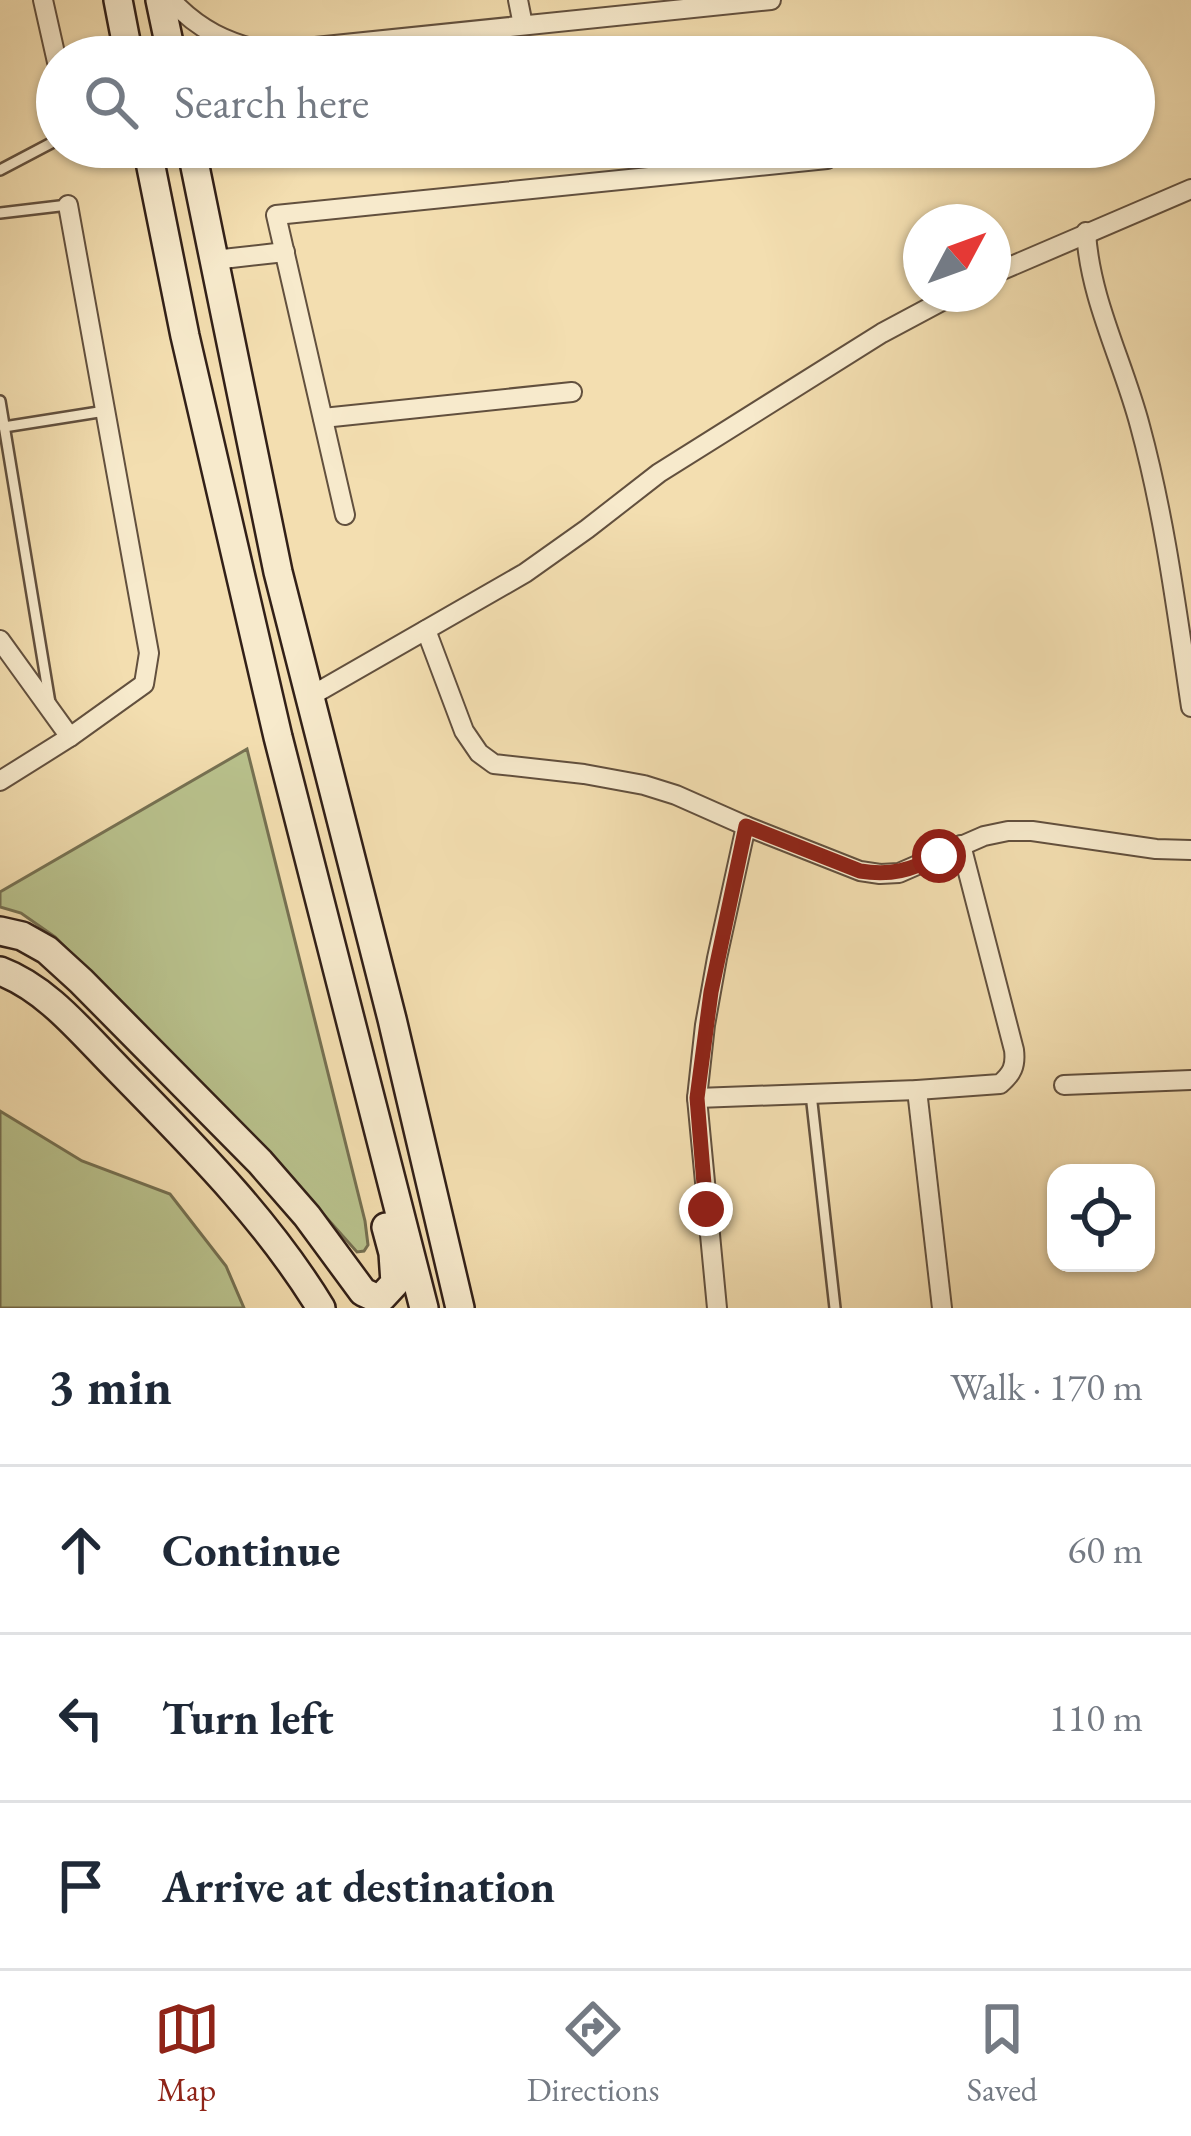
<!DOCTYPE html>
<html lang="en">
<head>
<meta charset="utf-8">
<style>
  :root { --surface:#fff; --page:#f6f6f7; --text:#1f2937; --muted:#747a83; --line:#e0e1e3; --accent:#8f2418 }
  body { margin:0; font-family:"EB Garamond",serif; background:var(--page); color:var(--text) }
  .controls { position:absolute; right:36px; bottom:36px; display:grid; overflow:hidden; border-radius:24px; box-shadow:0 3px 9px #0004 }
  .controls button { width:108px; height:108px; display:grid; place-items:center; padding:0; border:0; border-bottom:3px solid var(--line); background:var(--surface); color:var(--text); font:60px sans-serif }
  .compass { position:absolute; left:903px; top:204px; width:108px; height:108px; border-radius:50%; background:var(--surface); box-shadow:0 3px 9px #0004; rotate:49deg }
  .stop { position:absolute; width:36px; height:36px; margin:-27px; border:9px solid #8f2418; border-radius:50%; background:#fff }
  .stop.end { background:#8f2418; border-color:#fff; box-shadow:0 3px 12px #0008 }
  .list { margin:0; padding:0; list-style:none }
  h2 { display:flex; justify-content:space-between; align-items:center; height:156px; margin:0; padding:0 48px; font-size:51px }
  h2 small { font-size:39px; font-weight:400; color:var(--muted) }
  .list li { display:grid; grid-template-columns:78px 1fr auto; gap:36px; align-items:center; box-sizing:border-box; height:168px; padding:0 48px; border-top:3px solid var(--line) }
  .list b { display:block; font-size:45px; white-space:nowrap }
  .list em { font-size:39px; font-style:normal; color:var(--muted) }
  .icon { flex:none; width:66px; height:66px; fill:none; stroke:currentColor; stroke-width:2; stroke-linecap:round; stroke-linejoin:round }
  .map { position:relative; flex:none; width:1191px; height:1308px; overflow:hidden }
  .search { position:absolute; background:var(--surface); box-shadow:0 3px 9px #0004; left:36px; right:36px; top:36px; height:132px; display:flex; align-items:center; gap:30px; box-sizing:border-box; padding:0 42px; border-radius:66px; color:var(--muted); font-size:45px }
  .sheet { height:660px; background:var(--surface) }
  nav { display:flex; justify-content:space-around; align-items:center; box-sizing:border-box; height:168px; border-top:3px solid var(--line); background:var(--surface); font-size:33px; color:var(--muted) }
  nav a { display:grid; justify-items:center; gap:6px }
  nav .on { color:var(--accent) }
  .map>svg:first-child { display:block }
</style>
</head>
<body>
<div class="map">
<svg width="1191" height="1308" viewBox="0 0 1191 1308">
  <rect width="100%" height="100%" fill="#f3deb0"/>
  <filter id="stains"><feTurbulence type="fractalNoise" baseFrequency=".00167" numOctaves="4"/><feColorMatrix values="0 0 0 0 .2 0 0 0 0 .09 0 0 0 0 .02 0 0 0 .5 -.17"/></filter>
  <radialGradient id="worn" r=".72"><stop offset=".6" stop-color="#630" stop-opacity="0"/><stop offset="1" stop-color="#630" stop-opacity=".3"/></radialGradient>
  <g fill="#b9c28d" stroke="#767152" stroke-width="3">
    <path d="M247,749L365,1221L368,1245L364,1251L357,1252L268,1152L55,937L21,913L0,907V892Z"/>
    <path d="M0,1111L82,1161L170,1194L226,1266L244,1308H0Z"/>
  </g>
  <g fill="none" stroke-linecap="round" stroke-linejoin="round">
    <g stroke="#62503e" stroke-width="14">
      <g id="service">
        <path d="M0,170L57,140"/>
        <path d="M0,213L68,205"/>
        <path d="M0,401L50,703"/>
        <path d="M4,427L105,411"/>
        <path d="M811,1094L835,1308"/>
      </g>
    </g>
    <g stroke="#62503e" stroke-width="22">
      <g id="minor">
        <path d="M43,0L57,62"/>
        <path d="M171,0C199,30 227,43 267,52L771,0"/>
        <path d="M518,0L523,25"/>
        <path d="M68,205L149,653L144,684L70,737"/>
        <path d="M1086,232C1090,300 1123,361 1140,426C1165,518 1177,613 1191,707"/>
        <path d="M214,260L285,252"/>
        <path d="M993,274L1191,189"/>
        <path d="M323,418L572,392"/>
        <path d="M345,515L276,215L827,159"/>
        <path d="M426,630L464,731L479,753L494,764L584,774L644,785L676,795L746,826"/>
        <path d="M0,640L70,737L0,781"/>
        <path d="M309,697L525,573L587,529L659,473L882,333L955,294"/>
        <path d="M1064,1085L1191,1080"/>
        <path d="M917,1090L942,1308"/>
        <path d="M697,1098L917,1090L1000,1084C1012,1074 1016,1066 1014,1050L961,845"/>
        <path d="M717,1308L697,1098L705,1025L717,958L746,826L860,871L880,874L899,873L984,836L1008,831H1032L1156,849L1191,850"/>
      </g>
    </g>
    <g stroke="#322018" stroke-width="32">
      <g id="secondary">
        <path d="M118,0L129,57"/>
        <path d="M160,0L172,57"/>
        <path d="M147,147L185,336L278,737L424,1308"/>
        <path d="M191,147L278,572L392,1019L460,1308"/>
        <path d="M0,931L22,936L47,950L81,981L260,1162L307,1216L363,1292L374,1297H382L395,1283L393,1253L386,1227"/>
        <path d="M0,971C48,989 83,1034 119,1070C193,1146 266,1218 321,1308"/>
      </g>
    </g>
    <use href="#service" stroke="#f7eacc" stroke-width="9"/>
    <use href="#minor" stroke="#f7eacc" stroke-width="18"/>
    <use href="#secondary" stroke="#f7eacc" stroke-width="27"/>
  </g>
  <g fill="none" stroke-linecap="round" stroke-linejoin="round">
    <path stroke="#8f2418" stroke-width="15" d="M706,1209L697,1098L711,992L746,826L860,871C891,876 911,870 939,856"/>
  </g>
  <rect width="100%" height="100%" filter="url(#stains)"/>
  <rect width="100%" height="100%" fill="url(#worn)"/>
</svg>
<div class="controls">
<button><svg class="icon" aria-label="locate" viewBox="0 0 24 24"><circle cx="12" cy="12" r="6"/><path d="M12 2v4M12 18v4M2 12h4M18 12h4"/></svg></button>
</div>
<svg class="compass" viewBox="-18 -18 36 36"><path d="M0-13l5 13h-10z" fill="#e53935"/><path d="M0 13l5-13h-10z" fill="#747a83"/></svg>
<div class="stop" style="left:939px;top:856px"></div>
<div class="stop end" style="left:706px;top:1209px"></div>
<div class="search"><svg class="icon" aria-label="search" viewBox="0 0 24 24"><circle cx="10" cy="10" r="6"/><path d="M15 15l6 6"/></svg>Search here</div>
</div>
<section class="sheet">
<h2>3 min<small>Walk · 170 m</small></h2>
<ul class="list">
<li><svg class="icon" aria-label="ahead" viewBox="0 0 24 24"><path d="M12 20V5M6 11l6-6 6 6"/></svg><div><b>Continue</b></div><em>60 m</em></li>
<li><svg class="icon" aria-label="left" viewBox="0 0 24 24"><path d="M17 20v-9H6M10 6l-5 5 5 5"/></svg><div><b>Turn left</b></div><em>110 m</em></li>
<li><svg class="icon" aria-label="arrive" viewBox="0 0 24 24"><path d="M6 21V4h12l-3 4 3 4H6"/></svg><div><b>Arrive at destination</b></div></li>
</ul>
</section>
<nav>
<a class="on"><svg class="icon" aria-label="map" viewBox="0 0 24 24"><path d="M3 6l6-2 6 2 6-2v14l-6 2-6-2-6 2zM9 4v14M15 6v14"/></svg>Map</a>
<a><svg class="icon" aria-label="directions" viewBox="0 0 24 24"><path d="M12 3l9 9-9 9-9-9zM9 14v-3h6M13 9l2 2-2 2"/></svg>Directions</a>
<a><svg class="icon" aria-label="saved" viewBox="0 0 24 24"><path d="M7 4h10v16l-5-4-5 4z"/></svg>Saved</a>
</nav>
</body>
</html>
